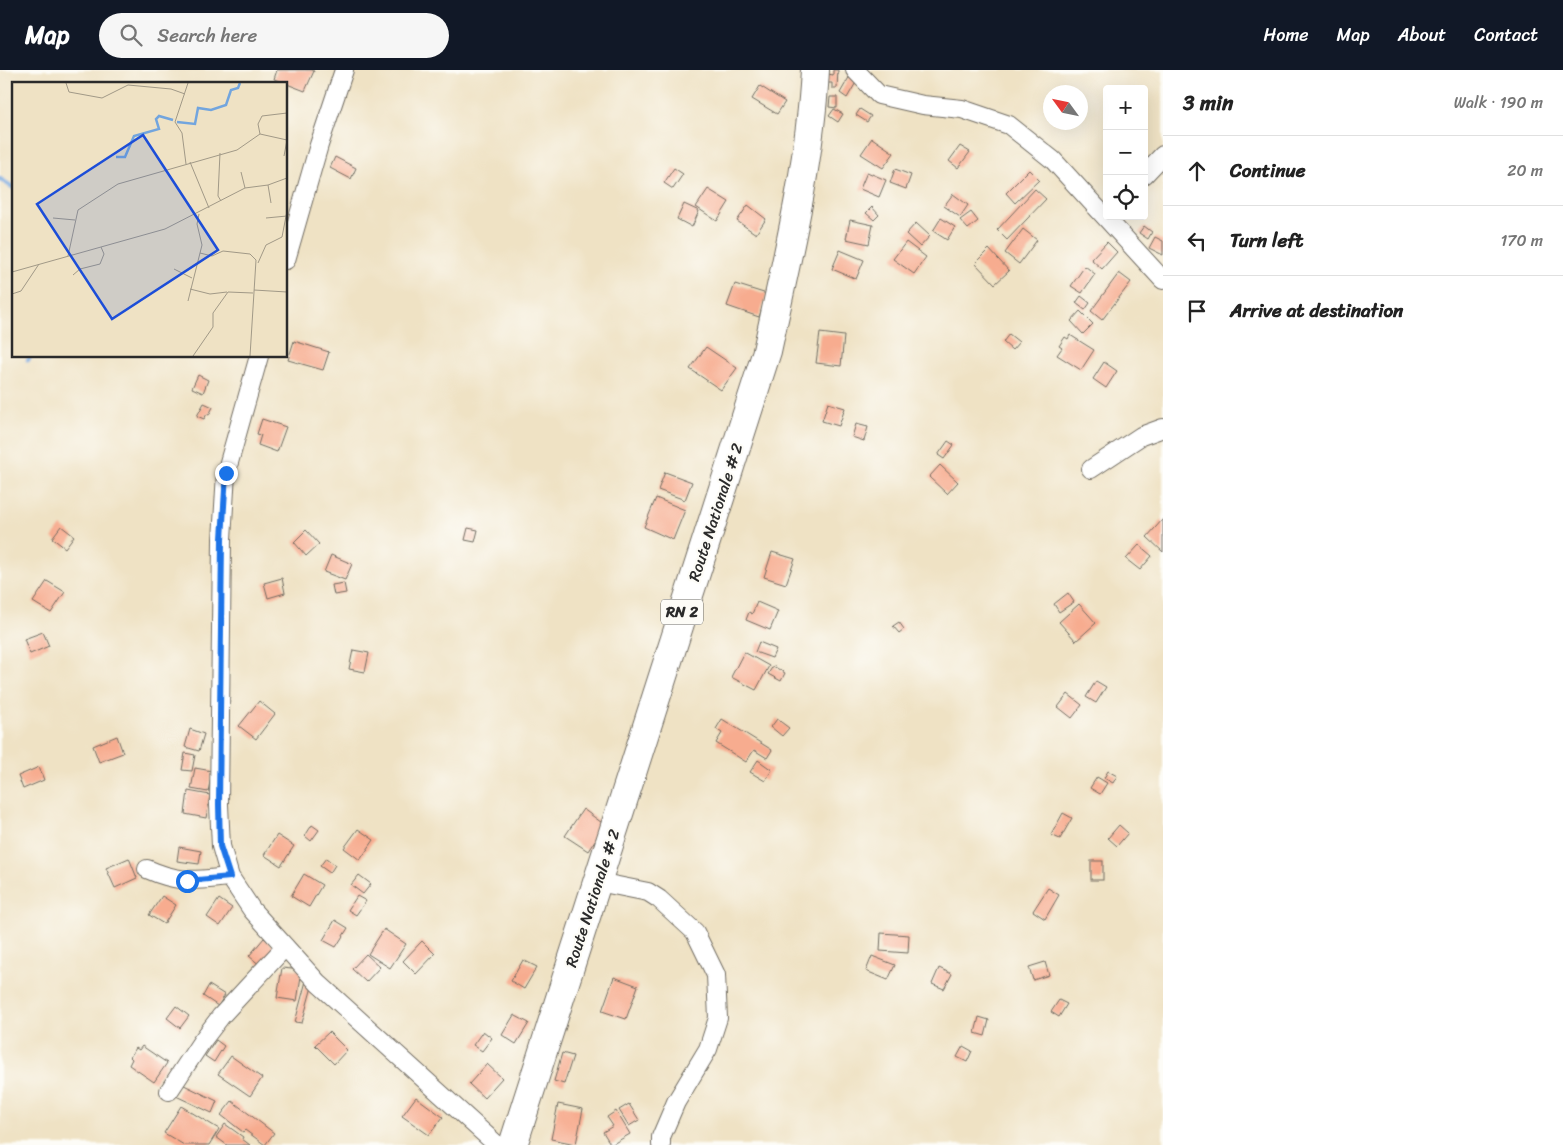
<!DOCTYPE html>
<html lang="en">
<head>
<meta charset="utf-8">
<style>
  :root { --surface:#fff; --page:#f6f6f6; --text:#222; --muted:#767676; --line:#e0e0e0; --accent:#111827 }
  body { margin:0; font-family:Sriracha,sans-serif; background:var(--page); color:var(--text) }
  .controls { position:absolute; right:15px; top:15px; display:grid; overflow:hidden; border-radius:5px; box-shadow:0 5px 20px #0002 }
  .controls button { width:45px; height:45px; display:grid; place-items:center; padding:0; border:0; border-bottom:1px solid var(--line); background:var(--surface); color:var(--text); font:25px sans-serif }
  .compass { position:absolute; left:1043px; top:15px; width:45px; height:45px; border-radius:50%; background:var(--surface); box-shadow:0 5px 20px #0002; rotate:303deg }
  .stop { position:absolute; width:15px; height:15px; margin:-11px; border:4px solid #1a73e8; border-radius:50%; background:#fff }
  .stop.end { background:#1a73e8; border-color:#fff; box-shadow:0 1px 5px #0008 }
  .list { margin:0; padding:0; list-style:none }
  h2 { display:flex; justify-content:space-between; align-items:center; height:65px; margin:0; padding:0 20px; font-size:21px }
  h2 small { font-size:16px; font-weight:400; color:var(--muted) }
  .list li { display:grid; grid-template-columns:32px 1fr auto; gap:15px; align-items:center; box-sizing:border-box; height:70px; padding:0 20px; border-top:1px solid var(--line) }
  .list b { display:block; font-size:19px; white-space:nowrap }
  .list em { font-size:16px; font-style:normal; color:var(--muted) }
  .icon { flex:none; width:28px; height:28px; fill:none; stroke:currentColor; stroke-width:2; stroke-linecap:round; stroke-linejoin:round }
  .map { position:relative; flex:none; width:1163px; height:1075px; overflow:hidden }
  header { display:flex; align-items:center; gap:30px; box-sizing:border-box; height:70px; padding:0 25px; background:var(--accent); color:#fff }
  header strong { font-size:24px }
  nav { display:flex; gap:28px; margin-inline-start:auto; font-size:18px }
  .search { width:350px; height:45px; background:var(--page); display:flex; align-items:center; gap:12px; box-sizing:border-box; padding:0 18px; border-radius:28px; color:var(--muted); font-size:19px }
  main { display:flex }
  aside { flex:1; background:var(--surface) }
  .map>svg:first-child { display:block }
</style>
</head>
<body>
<header>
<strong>Map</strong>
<div class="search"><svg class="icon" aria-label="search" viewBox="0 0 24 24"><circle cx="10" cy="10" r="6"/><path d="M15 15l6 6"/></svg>Search here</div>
<nav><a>Home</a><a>Map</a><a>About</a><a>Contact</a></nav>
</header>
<main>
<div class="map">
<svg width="1163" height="1075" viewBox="0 0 1163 1075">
  <rect width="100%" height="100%" fill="#fdfcf7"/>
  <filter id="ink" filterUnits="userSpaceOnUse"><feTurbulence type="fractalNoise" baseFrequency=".02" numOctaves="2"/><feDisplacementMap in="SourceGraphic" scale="10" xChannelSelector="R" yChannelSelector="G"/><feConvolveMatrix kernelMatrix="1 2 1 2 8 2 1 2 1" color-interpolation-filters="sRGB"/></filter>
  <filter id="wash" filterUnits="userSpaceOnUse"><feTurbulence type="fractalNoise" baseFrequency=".0096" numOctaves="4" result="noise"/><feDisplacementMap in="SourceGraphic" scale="20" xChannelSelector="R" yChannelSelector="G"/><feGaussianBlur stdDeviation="1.12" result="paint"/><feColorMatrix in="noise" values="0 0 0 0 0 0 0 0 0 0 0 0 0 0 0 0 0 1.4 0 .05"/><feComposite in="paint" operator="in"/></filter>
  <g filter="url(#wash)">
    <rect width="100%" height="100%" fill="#efe2c4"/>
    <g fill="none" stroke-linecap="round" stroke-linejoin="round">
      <g stroke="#72a5de" stroke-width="4.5">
        <path d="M0,109L14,118"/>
        <path d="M28,290L31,286"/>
      </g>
    </g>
    <g id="blocks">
      <g fill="#f7ac8f">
        <path d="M277,0H312L314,1L305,21L274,9Z"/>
        <path d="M833,0H838L837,18H832V13H827L828,4L833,5Z"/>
        <path d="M851,4L858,9L847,28L840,23Z"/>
        <path d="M760,16L785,32L777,44L752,29Z"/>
        <path d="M830,27H837V38L829,37Z"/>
        <path d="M834,39L843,44L838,52L829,46Z"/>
        <path d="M860,39L871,46L867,52L856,45Z"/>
        <path d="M872,68L894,83L883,98L861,84Z"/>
        <path d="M960,76L970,82L958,98L949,91Z"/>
        <path d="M335,87L356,98L351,109L330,98Z"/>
        <path d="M674,98L683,104L673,119L664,113Z"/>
        <path d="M895,99L911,105L906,119L890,113Z"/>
        <path d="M1029,100L1039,110L1015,133L1006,123Z"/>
        <path d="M867,102L886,110L879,127L860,119Z"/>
        <path d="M708,119L729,132L717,151L696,137Z"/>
        <path d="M1035,119L1046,129L1007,170L997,160Z"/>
        <path d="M953,124L968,135L960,147L944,136Z"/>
        <path d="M684,134L699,141L692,157L677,149Z"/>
        <path d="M748,135L766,149L756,164L737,151Z"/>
        <path d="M872,137L879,145L874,150L866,143Z"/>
        <path d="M971,142L978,151L968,159L960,150Z"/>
        <path d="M941,148L955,157L947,170L933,161Z"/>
        <path d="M850,150L873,155L869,174L846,169Z"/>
        <path d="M916,153L930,166L920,177L906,164Z"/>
        <path d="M1144,156L1152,162L1148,169L1139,163Z"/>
        <path d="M1023,159L1037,170L1019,194L1005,183Z"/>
        <path d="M1155,167L1163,171V185L1149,178Z"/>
        <path d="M906,172L926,187L914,204L893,189Z"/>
        <path d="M1107,172L1117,182L1102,199L1091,189Z"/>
        <path d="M989,179L1009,201L995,214L975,193Z"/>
        <path d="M840,180L864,190L856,209L832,199Z"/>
        <path d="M1085,196L1095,204L1082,223L1071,216Z"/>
        <path d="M1119,203L1131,212L1102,250L1091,241Z"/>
        <path d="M735,214L767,224L759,247L727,236Z"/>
        <path d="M1081,226L1090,233L1085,240L1076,233Z"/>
        <path d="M1080,241L1093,254L1083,264L1071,251Z"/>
        <path d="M820,263L844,266L841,296L816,293Z"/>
        <path d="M1009,264L1019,272L1012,280L1003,272Z"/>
        <path d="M1070,265L1094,280L1081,300L1057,285L1062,278L1059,276L1065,267L1068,269Z"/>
        <path d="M294,271L329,282L323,300L288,290Z"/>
        <path d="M706,277L737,298L721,320L690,299Z"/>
        <path d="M1104,292L1117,301L1106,318L1093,309Z"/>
        <path d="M198,305L208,310L203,323L192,318Z"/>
        <path d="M204,333L213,337L209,345L207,344L204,349L197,346Z"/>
        <path d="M828,333L845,338L839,356L822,351Z"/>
        <path d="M262,349L286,357L277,382L258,375L261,365L257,364Z"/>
        <path d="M856,354L868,357L864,371L852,367Z"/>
        <path d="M948,371L954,375L944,389L938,385Z"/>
        <path d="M940,395L958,412L947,424L929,407Z"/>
        <path d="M665,402L692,412L685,430L658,420Z"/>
        <path d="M656,428L685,440L673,470L644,457Z"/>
        <path d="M1163,449V482L1147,467Z"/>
        <path d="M61,456L74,466L65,478L52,468Z"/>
        <path d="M468,458L478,460L475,472L465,470Z"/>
        <path d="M306,460L319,474L306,486L294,472Z"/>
        <path d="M1139,475L1152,486L1140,500L1126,489Z"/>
        <path d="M772,482L795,489L786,514L764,507Z"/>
        <path d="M331,485L352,494L345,510L324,502Z"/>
        <path d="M282,508L285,523L268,528L264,513Z"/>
        <path d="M47,511L65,522L51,543L33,532Z"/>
        <path d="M344,513L346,523L334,525L332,515Z"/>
        <path d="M1068,523L1074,532L1059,542L1054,534Z"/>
        <path d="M757,532L778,541L770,560L746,550L749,542L752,544Z"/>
        <path d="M1079,534L1096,553L1076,571L1059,552Z"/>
        <path d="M899,552L904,559L899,563L893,556Z"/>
        <path d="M43,562L49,576L30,584L24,569Z"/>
        <path d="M759,572L776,579L772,588L755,582Z"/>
        <path d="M353,580L369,583L365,602L349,599Z"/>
        <path d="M744,582L769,596L756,620L731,607Z"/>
        <path d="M773,596L785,603L781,611L768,604Z"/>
        <path d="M1096,611L1106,617L1096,633L1086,627Z"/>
        <path d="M1068,624L1082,635L1072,648L1058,637Z"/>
        <path d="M259,631L275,644L256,669L239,656Z"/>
        <path d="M722,649L772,680L767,688L754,680L746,692L716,673L722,663L716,659Z"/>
        <path d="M777,649L789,658L782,666L771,657Z"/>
        <path d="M190,659L204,664L199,681L185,677Z"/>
        <path d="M117,666L123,683L99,692L93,676Z"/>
        <path d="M185,683L195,685L192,701L182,700Z"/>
        <path d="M758,690L772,700L765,711L750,702Z"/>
        <path d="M39,697L44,710L23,719L18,706Z"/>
        <path d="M195,698L212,701L208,722L191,719Z"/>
        <path d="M1108,701L1117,706L1113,713L1104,708Z"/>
        <path d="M1097,707L1107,713L1100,724L1090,718Z"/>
        <path d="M188,721L210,725L206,748L185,744Z"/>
        <path d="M583,739L605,755L588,781L565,766Z"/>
        <path d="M1063,743L1072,748L1060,769L1051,765Z"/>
        <path d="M312,755L319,760L311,771L305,766Z"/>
        <path d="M1119,755L1128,763L1117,776L1108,768Z"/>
        <path d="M358,759L374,770L360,790L344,778Z"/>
        <path d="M277,765L294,776L281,796L264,785Z"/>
        <path d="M179,777L201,781L199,794L177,791Z"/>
        <path d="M129,788L137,808L115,818L106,798Z"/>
        <path d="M326,788L335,795L330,803L320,796Z"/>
        <rect x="1091" y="791" width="12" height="19"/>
        <path d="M304,804L322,815L309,837L291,826Z"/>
        <path d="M359,805L371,814L363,824L351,815Z"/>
        <path d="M1048,818L1059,825L1045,849L1033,841Z"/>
        <path d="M162,826L176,835L164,854L149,845Z"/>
        <path d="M357,826L366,831L356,845L348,840Z"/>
        <path d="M219,829L232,838L220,856L207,847Z"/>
        <path d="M335,850L348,858L336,877L323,870Z"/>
        <path d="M384,859L406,874L390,898L368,884Z"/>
        <path d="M881,863L909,865L908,883L880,881Z"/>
        <path d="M264,868L276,878L261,896L249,886Z"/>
        <path d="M422,871L435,884L416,904L403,891Z"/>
        <path d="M366,884L380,897L366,912L352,899Z"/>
        <path d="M872,886L895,895L888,910L866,901Z"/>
        <path d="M523,890L537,897L524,919L511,911Z"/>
        <path d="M1045,892L1049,905L1033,910L1029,897Z"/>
        <path d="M282,898L302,900L297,931L277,928Z"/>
        <path d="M939,898L952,904L944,919L932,914Z"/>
        <path d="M614,907L638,916L626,949L602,941Z"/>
        <path d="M306,911L313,913L302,953L295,952Z"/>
        <path d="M209,915L225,925L218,936L203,926Z"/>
        <path d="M1059,930L1067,934L1059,947L1051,942Z"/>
        <path d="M176,936L189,946L180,958L167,948Z"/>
        <path d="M514,945L529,953L516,974L502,965Z"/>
        <path d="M979,947L989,950L985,966L975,963Z"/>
        <path d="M483,961L492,968L482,981L473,975Z"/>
        <path d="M329,962L347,980L334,994L315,975Z"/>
        <path d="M216,970L224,976L214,992L205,986Z"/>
        <path d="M142,976L167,993L154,1012L129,995L132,989L130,987L136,978L139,980Z"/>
        <path d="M963,976L972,981L967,992L957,987Z"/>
        <path d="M562,983L573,986L564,1014L554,1011Z"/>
        <path d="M231,986L262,1008L250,1026L218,1004Z"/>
        <path d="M487,994L502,1008L484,1028L469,1014Z"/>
        <path d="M182,1014L217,1031L212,1043L176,1026Z"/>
        <path d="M416,1027L443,1047L429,1065L402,1046Z"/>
        <path d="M232,1031L274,1063L265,1075L245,1060L243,1062L221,1045Z"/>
        <path d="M558,1034L583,1039L576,1074L551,1069Z"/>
        <path d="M629,1034L639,1050L629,1056L619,1040Z"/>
        <path d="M181,1036L219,1059L209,1075H184L164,1063Z"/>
        <path d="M616,1041L630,1064L611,1075L603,1062L613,1056L607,1047Z"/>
        <path d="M225,1054L243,1067L242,1069L250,1075H227L216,1067Z"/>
      </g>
    </g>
  </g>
  <g filter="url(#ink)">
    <use href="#blocks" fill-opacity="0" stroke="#706b61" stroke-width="1"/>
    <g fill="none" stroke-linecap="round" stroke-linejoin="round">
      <g stroke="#706b61" stroke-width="20">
        <g id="minor">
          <path d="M855,0L879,25L923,35L962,39L1009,55L1053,90L1163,210"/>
          <path d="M1144,105L1163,85"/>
          <path d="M286,190L319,75L344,0"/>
          <path d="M259,286L226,403L222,469L219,735L221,776L230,807L252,840L318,913L497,1075"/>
          <path d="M1091,399L1141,366L1163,358"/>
          <path d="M147,799C181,814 194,810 230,807"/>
          <path d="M598,812L648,822L659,829L695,862L716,905L718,948L708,979L676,1032L661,1067V1075"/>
          <path d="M169,1021L202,971L221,946L285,877"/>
        </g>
      </g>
      <g stroke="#706b61" stroke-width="30">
        <path id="primary" d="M513,1075L767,281C787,188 810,95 815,0"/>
      </g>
      <use href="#minor" stroke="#fff" stroke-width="18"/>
      <use href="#primary" stroke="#fff" stroke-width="28"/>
    </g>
  </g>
  <g fill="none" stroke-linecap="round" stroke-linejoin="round" filter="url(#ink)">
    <path stroke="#1a73e8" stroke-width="6" d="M187,811L230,807L220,776L219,735L222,469L226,403"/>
  </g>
  <g text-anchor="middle" stroke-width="4.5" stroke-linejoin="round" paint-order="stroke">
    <rect fill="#fdfcf7" stroke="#6a6a68" stroke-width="1" x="661" y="529.5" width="42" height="25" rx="4"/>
    <g font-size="15" font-weight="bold" fill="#2b2b2b">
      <text x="682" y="547">RN 2</text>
    </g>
    <g font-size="16" fill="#2b2b2b" stroke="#fdfcf7">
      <text transform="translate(715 442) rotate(-72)" y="6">Route Nationale # 2</text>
      <text transform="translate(592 828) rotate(-72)" y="6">Route Nationale # 2</text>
    </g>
  </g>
  <g transform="translate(12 12)">
    <rect width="275" height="275" fill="#efe2c4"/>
    <path fill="none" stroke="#72a5de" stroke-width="2.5" d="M165,40L183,42L186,26L199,28L214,23L219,8L226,6L228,1M104,75H113L122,54L147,47L144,37L147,34L161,38"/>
    <path fill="none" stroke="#a19987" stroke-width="1" d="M54,1L57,10L90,16L116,3L159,7L173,12M248,52L246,42L250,34L275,31M208,71L206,114L209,119M272,74L275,58M178,80L197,126M174,82L170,51L163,40L176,1M229,90L233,106M256,103L259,121M41,136L63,138M254,136L275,134M188,171L200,174L211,169L238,172L244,178L238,274M56,174L66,128L106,102L225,68L248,52L275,58M246,181L254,163L270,155L275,129M162,187L180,196M0,190L153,147L233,106L256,103L275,96M61,193L68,187L88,182L92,172L89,165M178,207L198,212L215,210M242,208L275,210M0,212L9,209L27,182M176,219L190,163L185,142L187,132M181,274L201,245V231L216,210L241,211"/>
    <path fill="#1d4ed8" fill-opacity="0.15" stroke="#1d4ed8" stroke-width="2.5" d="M131,53L206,168L100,237L25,122Z"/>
    <rect width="275" height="275" fill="none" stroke="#2b2b2b" stroke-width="2.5"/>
  </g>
</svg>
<div class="controls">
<button>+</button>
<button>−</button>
<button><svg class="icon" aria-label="locate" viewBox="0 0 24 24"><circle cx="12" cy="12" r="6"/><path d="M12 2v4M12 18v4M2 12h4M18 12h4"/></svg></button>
</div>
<svg class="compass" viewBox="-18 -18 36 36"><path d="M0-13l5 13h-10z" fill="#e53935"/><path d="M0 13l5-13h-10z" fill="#767676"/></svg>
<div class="stop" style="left:187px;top:811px"></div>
<div class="stop end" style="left:226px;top:403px"></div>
</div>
<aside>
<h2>3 min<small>Walk · 190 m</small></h2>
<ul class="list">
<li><svg class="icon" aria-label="ahead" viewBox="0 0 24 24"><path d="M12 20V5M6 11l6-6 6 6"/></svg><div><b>Continue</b></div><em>20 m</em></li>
<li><svg class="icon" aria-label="left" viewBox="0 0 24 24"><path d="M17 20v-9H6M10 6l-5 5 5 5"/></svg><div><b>Turn left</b></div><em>170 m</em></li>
<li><svg class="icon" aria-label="arrive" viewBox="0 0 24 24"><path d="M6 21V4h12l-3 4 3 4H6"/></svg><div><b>Arrive at destination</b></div></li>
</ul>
</aside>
</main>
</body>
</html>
